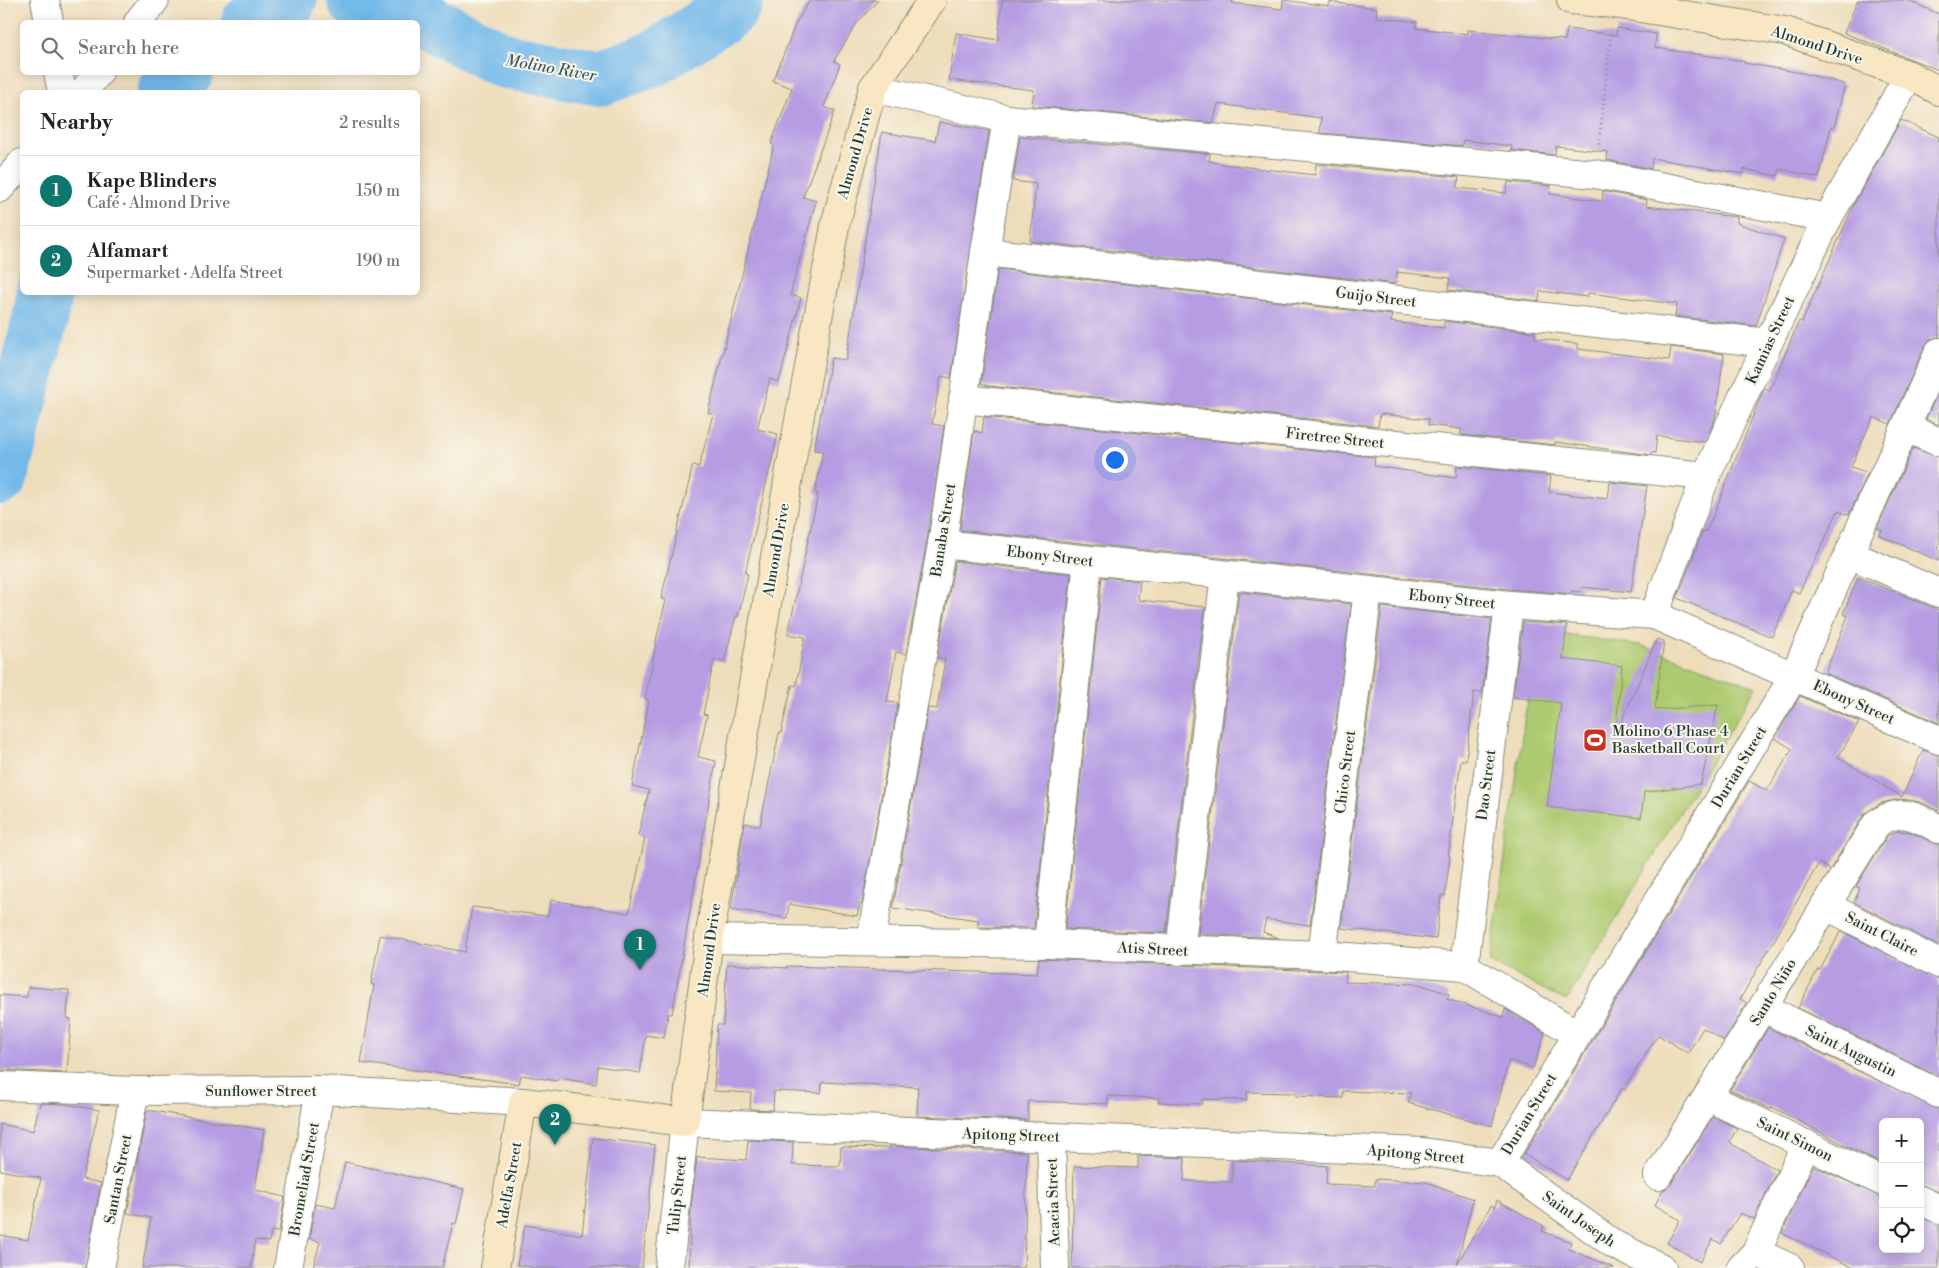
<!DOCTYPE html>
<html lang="en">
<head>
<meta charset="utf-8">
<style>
  :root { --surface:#fff; --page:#f6f6f6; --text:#202124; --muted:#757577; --line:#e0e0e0; --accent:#0f766e }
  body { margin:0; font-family:"Libre Bodoni",serif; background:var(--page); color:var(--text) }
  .controls { position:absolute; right:15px; bottom:15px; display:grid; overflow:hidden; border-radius:8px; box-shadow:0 2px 12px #0003 }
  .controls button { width:45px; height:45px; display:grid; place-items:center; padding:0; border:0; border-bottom:1px solid var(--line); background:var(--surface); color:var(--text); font:25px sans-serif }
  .you { position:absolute; left:1114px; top:459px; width:18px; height:18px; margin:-12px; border:4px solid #fff; border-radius:50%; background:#1a73e8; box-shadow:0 0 0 8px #1a73e833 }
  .badge { display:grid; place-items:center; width:32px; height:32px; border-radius:50%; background:var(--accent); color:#fff; font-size:16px; font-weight:700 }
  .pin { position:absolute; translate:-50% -41px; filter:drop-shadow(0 1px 2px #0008) }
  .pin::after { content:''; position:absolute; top:26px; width:18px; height:15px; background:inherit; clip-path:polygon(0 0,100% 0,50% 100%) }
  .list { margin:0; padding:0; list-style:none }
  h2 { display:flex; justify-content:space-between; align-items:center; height:65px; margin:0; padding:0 20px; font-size:21px }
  h2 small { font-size:16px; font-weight:400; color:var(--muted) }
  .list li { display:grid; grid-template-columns:32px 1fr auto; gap:15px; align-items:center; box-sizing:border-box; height:70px; padding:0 20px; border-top:1px solid var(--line) }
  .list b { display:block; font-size:19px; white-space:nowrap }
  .list p { margin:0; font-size:16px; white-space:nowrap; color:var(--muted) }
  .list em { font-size:16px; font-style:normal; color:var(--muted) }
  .icon { flex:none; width:28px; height:28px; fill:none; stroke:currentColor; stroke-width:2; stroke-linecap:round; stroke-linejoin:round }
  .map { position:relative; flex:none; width:1939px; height:1268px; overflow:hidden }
  .search { position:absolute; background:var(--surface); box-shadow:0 2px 12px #0003; left:20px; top:20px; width:400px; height:55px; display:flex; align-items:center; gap:12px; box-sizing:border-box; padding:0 18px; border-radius:8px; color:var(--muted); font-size:19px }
  .panel { position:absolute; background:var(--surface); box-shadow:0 2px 12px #0003; left:20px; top:90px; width:400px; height:205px; border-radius:8px }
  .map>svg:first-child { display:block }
</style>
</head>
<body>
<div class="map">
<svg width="1939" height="1268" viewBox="0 0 1939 1268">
  <rect width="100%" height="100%" fill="#fbf7ec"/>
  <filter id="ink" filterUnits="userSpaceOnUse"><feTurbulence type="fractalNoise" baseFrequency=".02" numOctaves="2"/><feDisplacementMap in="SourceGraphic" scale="10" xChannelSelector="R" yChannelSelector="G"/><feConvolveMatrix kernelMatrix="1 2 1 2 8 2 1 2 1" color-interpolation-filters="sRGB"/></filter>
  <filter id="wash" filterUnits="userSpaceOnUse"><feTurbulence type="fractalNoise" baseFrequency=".0096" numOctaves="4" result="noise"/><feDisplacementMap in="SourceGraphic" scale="20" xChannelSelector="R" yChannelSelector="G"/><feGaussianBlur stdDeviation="1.12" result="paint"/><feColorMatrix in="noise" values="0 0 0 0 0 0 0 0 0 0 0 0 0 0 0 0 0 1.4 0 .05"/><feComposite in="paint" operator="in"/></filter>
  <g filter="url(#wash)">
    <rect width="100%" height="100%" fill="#edb"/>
    <path fill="#aeca70" stroke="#668452" d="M1537,631L1640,645L1756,687L1566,1001L1490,962Z"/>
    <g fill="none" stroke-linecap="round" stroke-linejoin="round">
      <g stroke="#73b9ea" stroke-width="56">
        <path d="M355,0L411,13L505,61L600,78L653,59L729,11L736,0"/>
        <path d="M249,22L289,0"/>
        <path d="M165,92L186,72"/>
        <path d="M0,477L40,320L45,292"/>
      </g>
    </g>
    <g id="blocks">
      <g fill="#b69de3">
        <path d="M810,0H878L857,23L834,61L840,64L824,107L835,111L803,197L816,201L790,295L801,298L779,382L770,379L757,429L778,434L745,573L748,574L738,617L736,616L724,662L714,660L703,714L707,715L698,757L716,761L672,1014H668L664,1038L646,1035L640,1073L598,1066L596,1084L558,1078L557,1081L521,1075L519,1084L361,1063L374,985L371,984L380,935L465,952L472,907L548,916L551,900L629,913L645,838L638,836L649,790L632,786L649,700L645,699L656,645H655L666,600L661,599L693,465L699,467L713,414L708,413L774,145L771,144L792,88L773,81L796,23Z"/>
        <path d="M1002,0H1233L1232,3L1282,9L1283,0L1329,6V2L1377,8L1376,17L1417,22L1416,28L1468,34V30L1565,40L1567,29L1616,35L1617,28L1656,34L1655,48L1744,61V63L1802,73L1845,84L1834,127L1831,126L1819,178L1780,169L1778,176L1743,169V174L1652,158L1651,169L1607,160L1608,152L1556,146L1555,155L1511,150L1512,146L1463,140L1462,146L1320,133L1321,118L1218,104L1213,123L1032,106L1034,90L949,80L956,33L998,40Z"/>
        <path d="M1858,0H1907L1939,14V70L1844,33Z"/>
        <path d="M1901,120L1939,137V337L1930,339L1925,346L1890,424L1873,417L1851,467L1868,473L1849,515L1838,511L1799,593L1792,590L1772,637L1677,598L1703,531H1706L1714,514L1764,388L1770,390L1799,321L1802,322L1855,202Z"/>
        <path d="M939,122L989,131L951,378L941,376L932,424L944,426L927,541L906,654L896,652L887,702L898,703L862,904H860L857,916L789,904L787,918L731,909L745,823L760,826L779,733H781L792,685L796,686L805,637L788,634L818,494L815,493L823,451L814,450L831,358L846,360L882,132L935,141Z"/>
        <path d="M1020,137L1210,154L1209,161L1222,164L1315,175L1316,164L1459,177L1457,188L1506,193L1508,182L1551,186L1550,194L1602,201L1603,191L1647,200L1646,206L1737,217V223L1784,239L1756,326L1675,316L1677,304L1588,293V297L1540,291L1539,301L1448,290L1450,278L1397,272L1396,284L1030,241L1036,184L1013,181Z"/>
        <path d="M998,269L1392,315L1391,322L1444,328V321L1535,332V338L1578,344V349L1669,360L1671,347L1724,354L1715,419L1705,442L1657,436L1655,453L1651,452V455L1555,442V445L1461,435V429L1428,425L1429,419L1380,414L1378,426L988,386L981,383Z"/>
        <path d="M1939,390V425L1926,419Z"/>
        <path d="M984,417L1375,457L1374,466L1456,478L1457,466L1551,476L1549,492L1608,499L1610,482L1647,486L1631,592L1581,587L1580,592L1571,591V594L1510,589L960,530L974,431L982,433Z"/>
        <path d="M1913,448L1939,457V561L1879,535L1882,530L1877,528Z"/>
        <path d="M955,561L1071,574L1034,928L978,927V920L893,908L928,708L937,709L945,659L937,658Z"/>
        <path d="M1102,577L1140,581L1138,600L1205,607L1166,933L1065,929Z"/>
        <path d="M1858,577L1939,610V723L1825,673L1848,616L1843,614Z"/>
        <path d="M1239,592L1351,604L1310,925L1266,919L1263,932L1279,938L1198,934Z"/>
        <path d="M1382,607L1492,619L1482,693L1474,692L1466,760H1461L1448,856H1450L1445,896L1441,895L1436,939L1341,928Z"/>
        <path d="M1523,622L1567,625L1563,659L1622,666L1615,737L1657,639L1664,641L1655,710L1718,705L1701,784L1644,792L1641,818L1547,807L1561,703L1513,697Z"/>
        <path d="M1800,696L1859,722L1838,757L1902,797L1923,750L1939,755V811L1920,802L1900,799L1881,803L1864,814L1830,870L1819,863L1740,999L1747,1003L1724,1041L1703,1028L1688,1053L1658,1035L1624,1089L1622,1088L1567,1180L1524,1154L1749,781L1767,791L1792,749L1775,738Z"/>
        <path d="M1898,831L1910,832L1939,845V946L1854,902L1860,888L1856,886L1888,835Z"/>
        <path d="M1841,931L1939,980V1077L1798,1008L1818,969L1820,970Z"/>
        <path d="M1039,959L1346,972L1345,982L1419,984L1449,994L1447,999L1503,1017L1505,1009L1545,1033L1533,1068L1509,1060L1492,1126L1408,1103L1411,1093L1343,1091V1098L1296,1096V1093L1247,1092V1100L1202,1099V1104L1158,1102L1159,1098L1108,1096V1104L1028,1101V1120L917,1116L918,1087L822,1082L821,1093L774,1091L773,1110L750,1109L751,1093L714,1091L717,1025H723L727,964L787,968V966L1037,974Z"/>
        <path d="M28,987L69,990L67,1018L71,1019L67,1073L0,1070V995L27,997Z"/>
        <path d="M1768,1028L1939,1109V1192L1920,1185V1122H1883V1165L1772,1107L1770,1109L1730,1090Z"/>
        <path d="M40,1103L65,1104L99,1110L82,1179L101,1183L85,1268H0V1235L28,1240L41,1178L0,1170V1124L33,1131Z"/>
        <path d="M147,1110L264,1130L255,1190L285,1197L279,1232L271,1231L269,1242L255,1240L251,1268H142L151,1218L127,1213Z"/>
        <path d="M1713,1117L1737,1128L1730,1141L1732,1144L1777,1170L1754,1219L1740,1213L1721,1244L1713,1239L1700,1262L1667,1243L1680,1220L1655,1205L1663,1190L1671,1184Z"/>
        <path d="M593,1138L655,1145L642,1268H536L517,1265L525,1225L582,1235Z"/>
        <path d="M748,1140L793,1142L792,1165L840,1166L841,1147L890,1148V1146L1027,1152L1024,1268H689L691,1207L697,1157L746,1160Z"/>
        <path d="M1138,1156L1185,1158L1184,1181L1232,1182V1160L1327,1166L1326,1184L1375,1186V1179L1427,1182L1473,1199L1457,1264L1491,1205L1495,1207L1497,1200L1544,1226L1542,1231L1571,1242L1569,1249L1614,1268H1072L1074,1166L1138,1168Z"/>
        <path d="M345,1162L464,1189L456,1224L453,1223L442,1268H313L320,1242L309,1239L315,1204L335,1208Z"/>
        <path d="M1813,1166L1883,1197V1249H1920V1217L1939,1224V1268H1854L1782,1233Z"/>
      </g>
    </g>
  </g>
  <g filter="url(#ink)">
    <use href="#blocks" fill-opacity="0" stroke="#868d78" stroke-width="1"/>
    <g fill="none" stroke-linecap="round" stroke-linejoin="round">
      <g stroke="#868d78" stroke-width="30">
        <g id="street">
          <path d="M45,0L49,22"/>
          <path d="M138,22L155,0"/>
          <path d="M58,72L62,92"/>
          <path d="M873,88L1007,119L1595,174L1828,218"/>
          <path d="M83,92L99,72"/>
          <path d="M0,188L22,163"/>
          <path d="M985,252L1768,343"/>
          <path d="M963,399L1706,476"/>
          <path d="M1906,428L1939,442"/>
          <path d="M942,544L1509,605L1654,615L1939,740"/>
          <path d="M1849,554L1939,593"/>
          <path d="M1654,615L1706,476L1768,343L1828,218L1909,75"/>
          <path d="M1825,905L1939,964"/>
          <path d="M709,939L1048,944L1322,955L1464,966L1577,1034"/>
          <path d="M871,940L942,544L985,252L1007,119"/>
          <path d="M1048,944L1088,560"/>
          <path d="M1180,951L1225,575"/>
          <path d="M1322,955L1368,590"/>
          <path d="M1464,966L1509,605"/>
          <path d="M1764,1008L1939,1094"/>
          <path d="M0,1086L135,1091L320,1090L523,1102"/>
          <path d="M1708,1097L1883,1182"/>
          <path d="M1051,1137L1055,1268"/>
          <path d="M1500,1163L1794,676L1939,352"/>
          <path d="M1658,1176L1877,823C1903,807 1914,816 1939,829"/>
          <path d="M1920,1200L1939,1209"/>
          <path d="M1756,1252L1790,1268"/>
          <path d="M100,1268L135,1091"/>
          <path d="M288,1268L320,1090"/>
          <path d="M669,1268L685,1122L1423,1152L1500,1163L1615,1245L1662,1268"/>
          <path d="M1741,1268L1756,1252L1806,1144"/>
        </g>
      </g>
      <g stroke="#868d78" stroke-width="30">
        <g id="secondary">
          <path d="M1571,0L1614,4L1785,31L1909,75L1939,91"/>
          <path d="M495,1268L523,1102L685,1122L709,939L793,453L836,221L873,88L932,0"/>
        </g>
      </g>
      <path stroke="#868d78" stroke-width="3" stroke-dasharray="1 4" stroke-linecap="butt" d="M1599,144L1611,33"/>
      <use href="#street" stroke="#fff" stroke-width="28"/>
      <use href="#secondary" stroke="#f9e7c3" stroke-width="28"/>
    </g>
  </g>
  <defs>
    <g id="stadium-square" transform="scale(1.25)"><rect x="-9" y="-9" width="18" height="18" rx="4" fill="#c8321e" stroke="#fbf7ec"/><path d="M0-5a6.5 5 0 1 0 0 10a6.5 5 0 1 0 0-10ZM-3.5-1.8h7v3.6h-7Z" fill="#fff"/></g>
  </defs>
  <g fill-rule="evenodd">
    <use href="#stadium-square" x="1595" y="740"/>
  </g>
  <g text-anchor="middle" stroke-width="4" stroke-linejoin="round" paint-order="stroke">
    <g font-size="15" fill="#1f3d34" stroke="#fbf7ec">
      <text transform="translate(1817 45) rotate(18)" y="5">Almond Drive</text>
      <text transform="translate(855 153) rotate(-74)" y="5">Almond Drive</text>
      <text transform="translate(1376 297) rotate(7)" y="5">Guijo Street</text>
      <text transform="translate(1770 340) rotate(-65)" y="5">Kamias Street</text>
      <text transform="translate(1335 438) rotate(6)" y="5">Firetree Street</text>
      <text transform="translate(943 530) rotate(-81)" y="5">Banaba Street</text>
      <text transform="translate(776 550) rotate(-80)" y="5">Almond Drive</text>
      <text transform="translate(1050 556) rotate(7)" y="5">Ebony Street</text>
      <text transform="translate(1452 599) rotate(6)" y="5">Ebony Street</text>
      <text transform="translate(1854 702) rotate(24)" y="5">Ebony Street</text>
      <text transform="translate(1739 767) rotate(-59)" y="5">Durian Street</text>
      <text transform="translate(1345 772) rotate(-83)" y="5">Chico Street</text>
      <text transform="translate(1486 785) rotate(-83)" y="5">Dao Street</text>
      <text transform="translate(1882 934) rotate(27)" y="5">Saint Claire</text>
      <text transform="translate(1153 949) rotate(3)" y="5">Atis Street</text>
      <text transform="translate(709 950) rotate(-82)" y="5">Almond Drive</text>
      <text transform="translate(1773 992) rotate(-59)" y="5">Santo Niño</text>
      <text transform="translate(1851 1051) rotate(26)" y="5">Saint Augustin</text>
      <text x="261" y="1096">Sunflower Street</text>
      <text transform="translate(1529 1114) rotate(-59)" y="5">Durian Street</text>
      <text transform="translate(1011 1135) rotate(2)" y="5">Apitong Street</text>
      <text transform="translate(1795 1139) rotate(26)" y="5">Saint Simon</text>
      <text transform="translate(1416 1154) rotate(5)" y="5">Apitong Street</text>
      <text transform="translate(118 1179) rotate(-79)" y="5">Santan Street</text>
      <text transform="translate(304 1179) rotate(-80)" y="5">Bromeliad Street</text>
      <text transform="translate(509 1185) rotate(-80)" y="5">Adelfa Street</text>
      <text transform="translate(677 1195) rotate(-84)" y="5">Tulip Street</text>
      <text transform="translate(1053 1202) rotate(-92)" y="5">Acacia Street</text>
      <text transform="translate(1579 1219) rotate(35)" y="5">Saint Joseph</text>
    </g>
    <g font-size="15" fill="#1f3d34" stroke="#fbf7ec" text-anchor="start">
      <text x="1612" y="736">Molino 6 Phase 4<tspan x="1612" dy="17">Basketball Court</tspan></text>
    </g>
    <g font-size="16" font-style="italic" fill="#345c62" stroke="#fbf7ec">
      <text transform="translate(551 67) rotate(10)" y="6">Molino River</text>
    </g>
  </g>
</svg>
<div class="controls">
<button>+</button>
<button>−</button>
<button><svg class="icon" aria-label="locate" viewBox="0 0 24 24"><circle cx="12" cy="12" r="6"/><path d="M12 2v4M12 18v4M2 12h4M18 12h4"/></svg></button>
</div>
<div class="you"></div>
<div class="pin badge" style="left:640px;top:970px">1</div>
<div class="pin badge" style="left:555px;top:1145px">2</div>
<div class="search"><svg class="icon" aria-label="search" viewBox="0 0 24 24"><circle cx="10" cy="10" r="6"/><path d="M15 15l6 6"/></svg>Search here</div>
<section class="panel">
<h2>Nearby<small>2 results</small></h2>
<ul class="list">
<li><span class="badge">1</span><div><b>Kape Blinders</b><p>Café · Almond Drive</p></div><em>150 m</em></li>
<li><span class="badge">2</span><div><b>Alfamart</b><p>Supermarket · Adelfa Street</p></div><em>190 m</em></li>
</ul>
</section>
</div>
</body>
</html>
